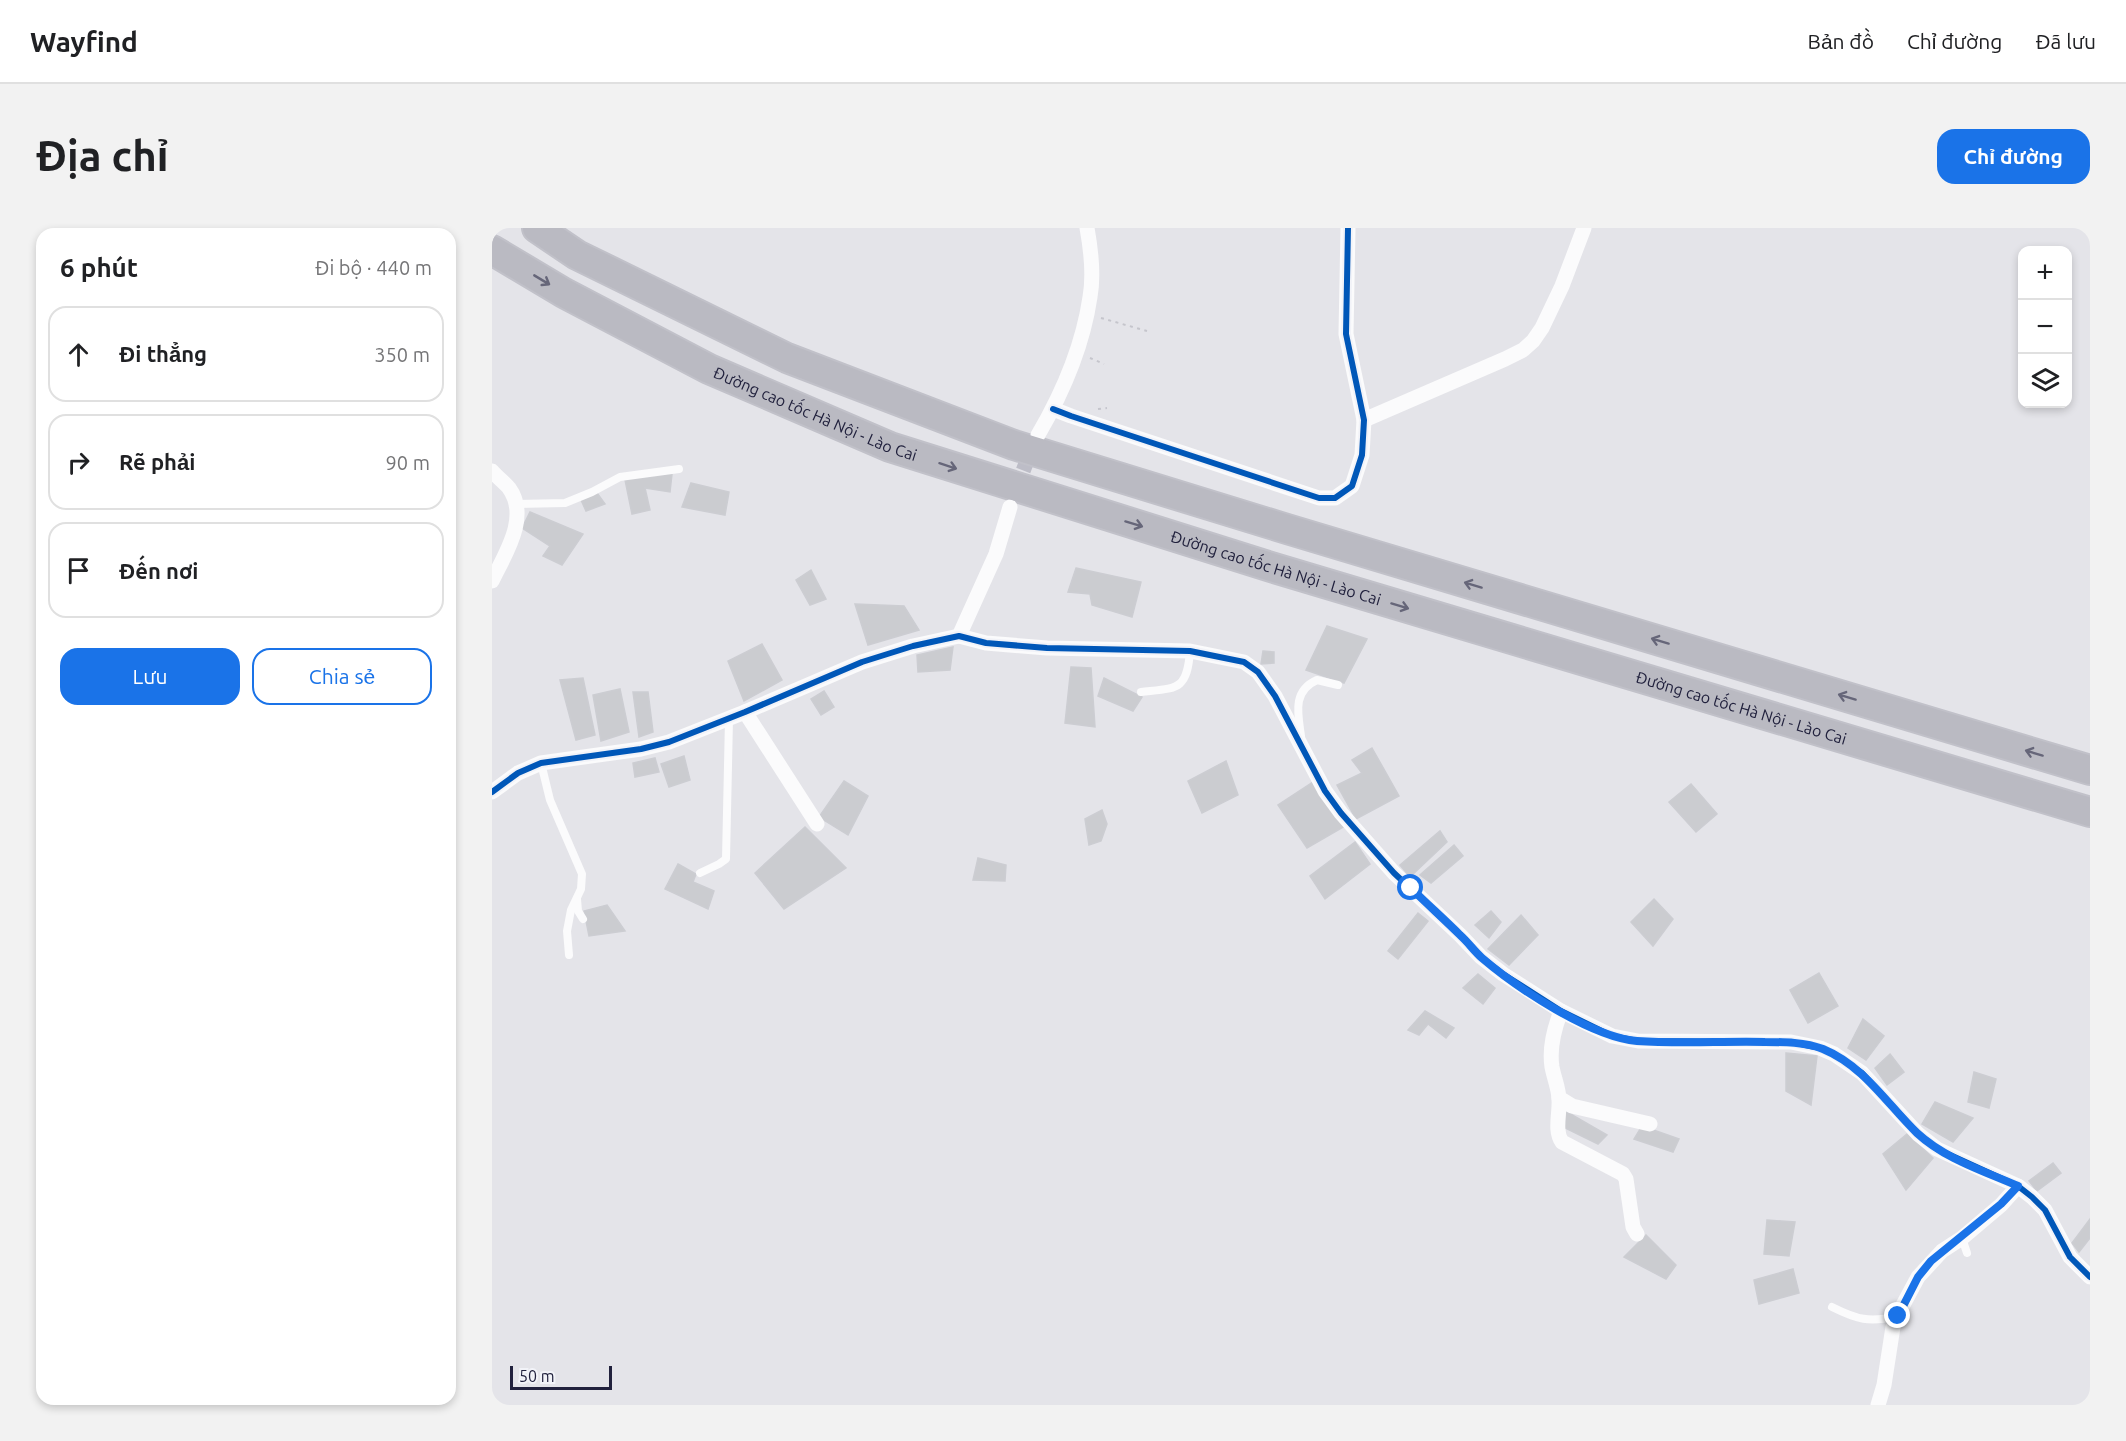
<!DOCTYPE html>
<html lang="vi">
<head>
<meta charset="utf-8">
<style>
  :root { --surface:#fff; --page:#f2f2f2; --text:#202124; --muted:#757577; --line:#e0e0e0; --accent:#1a73e8 }
  body { margin:0; font-family:Ubuntu,sans-serif; background:var(--page); color:var(--text) }
  .controls { position:absolute; right:18px; top:18px; display:grid; overflow:hidden; border-radius:12px; box-shadow:0 3px 9px #0003 }
  .controls button { width:54px; height:54px; display:grid; place-items:center; padding:0; border:0; border-bottom:2px solid var(--line); background:var(--surface); color:var(--text); font:30px sans-serif }
  .scale { position:absolute; left:18px; bottom:15px; width:102px; box-sizing:border-box; padding-left:6px; border:3px solid #21213d; border-top:0; font-size:16px; line-height:21px; white-space:nowrap; color:#21213d; -webkit-text-stroke:4px #f2f3f8; paint-order:stroke }
  .stop { position:absolute; width:18px; height:18px; margin:-14px; border:4px solid #1a73e8; border-radius:50%; background:#fff }
  .stop.end { background:#1a73e8; border-color:#fff; box-shadow:0 2px 6px #0008 }
  .list { margin:0; padding:0; list-style:none }
  h2 { display:flex; justify-content:space-between; align-items:center; height:78px; margin:0; padding:0 24px; font-size:26px }
  h2 small { font-size:20px; font-weight:400; color:var(--muted) }
  .list li { display:grid; grid-template-columns:39px 1fr auto; gap:18px; align-items:center; box-sizing:border-box; height:96px; margin:0 12px 12px; padding:0 12px; border:2px solid var(--line); border-radius:18px }
  .list b { display:block; font-size:22px; white-space:nowrap }
  .list em { font-size:20px; font-style:normal; color:var(--muted) }
  .actions { display:flex; gap:12px; padding:18px 24px }
  .actions a { flex:1; padding:14px 0; border:2px solid var(--accent); border-radius:18px; text-align:center; font-size:21px; color:var(--accent) }
  .actions .main { background:var(--accent); color:#fff }
  .icon { flex:none; width:33px; height:33px; fill:none; stroke:currentColor; stroke-width:2; stroke-linecap:round; stroke-linejoin:round }
  .map { position:relative; flex:none; width:1598px; height:1177px; overflow:hidden; border-radius:18px }
  header { display:flex; align-items:center; gap:36px; box-sizing:border-box; height:84px; padding:0 30px; background:var(--surface); border-bottom:2px solid var(--line) }
  header strong { font-size:28px }
  nav { display:flex; gap:33px; margin-inline-start:auto; font-size:21px }
  .intro { display:flex; align-items:center; justify-content:space-between; box-sizing:border-box; height:144px; padding:0 36px }
  h1 { margin:0; font-size:42px }
  .button { padding:15px 27px; border-radius:18px; background:var(--accent); color:#fff; font-size:21px; font-weight:700 }
  main { display:flex; gap:36px; padding:0 36px }
  aside { flex:1; background:var(--surface); border-radius:18px; box-shadow:0 3px 9px #0003 }
  .map>svg:first-child { display:block }
</style>
</head>
<body>
<header>
<strong>Wayfind</strong>
<nav><a>Bản đồ</a><a>Chỉ đường</a><a>Đã lưu</a></nav>
</header>
<div class="intro"><h1>Địa chỉ</h1><a class="button">Chỉ đường</a></div>
<main>
<aside>
<h2>6 phút<small>Đi bộ · 440 m</small></h2>
<ul class="list">
<li><svg class="icon" aria-label="ahead" viewBox="0 0 24 24"><path d="M12 20V5M6 11l6-6 6 6"/></svg><div><b>Đi thẳng</b></div><em>350 m</em></li>
<li><svg class="icon" aria-label="right" viewBox="0 0 24 24"><path d="M7 20v-9h11M14 6l5 5-5 5"/></svg><div><b>Rẽ phải</b></div><em>90 m</em></li>
<li><svg class="icon" aria-label="arrive" viewBox="0 0 24 24"><path d="M6 21V4h12l-3 4 3 4H6"/></svg><div><b>Đến nơi</b></div></li>
</ul>
<div class="actions"><a class="main">Lưu</a><a>Chia sẻ</a></div>
</aside>
<div class="map">
<svg width="1598" height="1177" viewBox="0 0 1598 1177">
  <rect width="100%" height="100%" fill="#e4e4e9"/>
  <g fill="#cbccd0" stroke="#cccdd2" stroke-width="1.5">
    <path d="M180,246L178,264L153,260L158,282L140,286L133,252Z"/>
    <path d="M199,255L237,264L233,287L190,279Z"/>
    <path d="M105,265L113,276L94,283L89,272Z"/>
    <path d="M38,284L91,306L70,337L51,328L58,318L30,300Z"/>
    <path d="M584,340L649,354L640,389L600,377L598,366L576,364Z"/>
    <path d="M319,342L334,371L318,377L304,352Z"/>
    <path d="M363,376L412,378L427,402L376,417Z"/>
    <path d="M835,398L875,411L852,455L814,442Z"/>
    <path d="M270,416L290,452L252,473L236,433Z"/>
    <path d="M461,419L458,442L426,444L425,427Z"/>
    <path d="M771,423L782,424V435L769,436Z"/>
    <path d="M579,439L599,440L603,499L573,495Z"/>
    <path d="M91,450L103,507L84,512L68,452Z"/>
    <path d="M612,450L650,469L641,483L606,468Z"/>
    <path d="M128,461L137,504L109,513L101,467Z"/>
    <path d="M332,463L342,479L329,487L319,471Z"/>
    <path d="M141,464H156L161,504L147,509Z"/>
    <path d="M880,520L907,568L864,591L845,557L870,545L860,532Z"/>
    <path d="M192,528L198,552L177,559L169,536Z"/>
    <path d="M163,530L167,544L143,549L141,535Z"/>
    <path d="M734,533L746,567L710,585L696,553Z"/>
    <path d="M352,553L376,568L356,607L327,589Z"/>
    <path d="M821,554L853,598L815,620L786,577Z"/>
    <path d="M1199,556L1225,586L1204,604L1177,574Z"/>
    <path d="M610,582L615,596L609,613L597,617L593,591Z"/>
    <path d="M313,599L354,640L292,681L263,645Z"/>
    <path d="M948,603L955,614L918,649L908,637Z"/>
    <path d="M863,614L878,636L833,671L818,648Z"/>
    <path d="M962,617L971,628L939,655L928,647Z"/>
    <path d="M486,630L514,637L513,653L481,652Z"/>
    <path d="M186,636L204,646L201,654L222,663L216,681L173,661Z"/>
    <path d="M1162,671L1181,691L1161,718L1139,694Z"/>
    <path d="M115,677L133,703L97,708L92,683Z"/>
    <path d="M999,683L1009,694L997,710L983,697Z"/>
    <path d="M926,685L936,693L906,731L896,723Z"/>
    <path d="M1029,687L1046,707L1017,737L996,721Z"/>
    <path d="M1327,745L1346,778L1316,795L1298,762Z"/>
    <path d="M986,746L1003,760L991,776L971,760Z"/>
    <path d="M933,783L962,800L954,810L936,796L927,807L916,802Z"/>
    <path d="M1371,791L1392,808L1374,832L1356,820Z"/>
    <path d="M1294,825L1325,828L1319,877L1294,863Z"/>
    <path d="M1398,826L1412,844L1395,857L1383,840Z"/>
    <path d="M1482,844L1504,851L1497,880L1476,874Z"/>
    <path d="M1443,874L1481,890L1461,914L1430,896Z"/>
    <path d="M1075,884L1115,907L1106,916L1069,898Z"/>
    <path d="M1150,898L1187,911L1181,924L1142,911Z"/>
    <path d="M1415,906L1441,930L1414,962L1391,926Z"/>
    <path d="M1561,935L1569,945L1545,963L1537,953Z"/>
    <path d="M1598,991V1010L1587,1024L1580,1015Z"/>
    <path d="M1275,992L1303,994L1297,1028L1272,1026Z"/>
    <path d="M1154,1007L1184,1037L1174,1051L1132,1029Z"/>
    <path d="M1301,1041L1307,1065L1267,1076L1262,1052Z"/>
  </g>
  <g fill="none" stroke-linecap="round" stroke-linejoin="round">
    <path stroke="#bdbdc7" stroke-width="15" stroke-dasharray="15 8" stroke-linecap="butt" d="M523,264L541,217"/>
    <g stroke="#c1c1c9" stroke-width="32">
      <g id="motorway">
        <path d="M45,0L85,27L295,130L522,217L795,301L1598,542"/>
        <path id="s1" d="M0,22L72,65L217,141L398,219L779,339L1598,584"/>
      </g>
    </g>
    <g stroke="#c5c5cc" stroke-width="2" stroke-dasharray="3 4.5" stroke-linecap="butt">
      <path d="M609,90L655,103"/>
      <path d="M598,130L612,136"/>
      <path d="M606,181L615,180"/>
    </g>
    <g stroke="#fbfbfc" stroke-width="8">
      <path d="M24,276L73,275L100,264L128,249L187,241"/>
      <path d="M649,464C685,460 695,463 698,423"/>
      <path d="M809,508C806,486 800,463 825,452L846,457"/>
      <path d="M49,535L58,572L90,646L89,661L79,682L75,703L77,727"/>
      <path d="M208,645L227,636L234,631L237,491"/>
      <path d="M85,671L86,683L91,691"/>
      <path d="M1470,1010L1475,1025"/>
      <path d="M1340,1079C1366,1092 1376,1094 1405,1089"/>
    </g>
    <g stroke="#fbfbfc" stroke-width="15">
      <path d="M561,181L579,188L827,270H843L860,258L870,227L872,192L854,106L856,0"/>
      <path d="M872,192L1013,131L1031,122L1041,113L1050,100L1070,58L1092,0"/>
      <path d="M546,207C570,166 591,117 598,69C602,47 599,22 595,0"/>
      <path d="M0,243C5,249 12,254 17,260C38,289 13,326 0,353"/>
      <path d="M467,408L504,326L518,279"/>
      <path d="M253,484L325,596"/>
      <path d="M0,564L26,545L49,535L149,521L177,514L253,484L370,434L421,418L467,408L494,415L555,420L698,423L752,434L766,444L783,468L833,563L849,585L902,645L968,707L989,729L1011,746L1069,783L1120,808L1146,813L1299,814L1328,820L1342,826L1370,845L1426,906L1445,921L1526,958L1540,969L1553,982L1578,1029L1598,1049"/>
      <path d="M1069,783C1062,801 1057,820 1060,839C1062,850 1067,861 1067,872C1068,885 1062,903 1070,914L1131,946L1134,951L1141,999L1145,1006"/>
      <path d="M1067,870L1080,878L1158,896"/>
      <path d="M1386,1177L1392,1157L1401,1099L1411,1077L1426,1049L1450,1023L1470,1010L1509,977L1526,958"/>
    </g>
    <use href="#motorway" stroke="#babac2" stroke-width="28"/>
    <g stroke="#f2f3f8" stroke-width="10">
      <g id="cycleway">
        <path d="M561,181L579,188L827,270H843L860,258L870,227L872,192L854,106L856,0"/>
        <path d="M0,564L26,545L49,535L149,521L177,514L253,484L370,434L421,418L467,408L494,415L555,420L698,423L752,434L766,444L783,468L833,563L849,585L902,645L968,707L989,729L1011,746L1069,783L1120,808L1146,813L1299,814L1328,820L1342,826L1370,845L1426,906L1445,921L1526,958L1540,969L1553,982L1578,1029L1598,1049"/>
      </g>
    </g>
    <use href="#cycleway" stroke="#0057b8" stroke-width="6"/>
  </g>
  <defs><path id="oneway-shaft" d="M-6 0H5M1.5-3L5.5 0L1.5 3" fill="none" stroke-width="1.6" stroke-linecap="round" stroke-linejoin="round" transform="scale(1.5)"/></defs>
  <g stroke="#666679">
    <use href="#oneway-shaft" transform="translate(50 52) rotate(31)"/>
    <use href="#oneway-shaft" transform="translate(456 238) rotate(18)"/>
    <use href="#oneway-shaft" transform="translate(642 296) rotate(17)"/>
    <use href="#oneway-shaft" transform="translate(981 357) rotate(-163)"/>
    <use href="#oneway-shaft" transform="translate(908 378) rotate(17)"/>
    <use href="#oneway-shaft" transform="translate(1168 413) rotate(-163)"/>
    <use href="#oneway-shaft" transform="translate(1355 469) rotate(-163)"/>
    <use href="#oneway-shaft" transform="translate(1542 525) rotate(-163)"/>
  </g>
  <g fill="none" stroke-linecap="round" stroke-linejoin="round">
    <path stroke="#1a73e8" stroke-width="8" d="M919,660C935,676 952,691 968,707C976,714 982,723 990,730C1025,760 1099,809 1145,813C1187,816 1231,813 1273,814C1292,814 1313,814 1331,821C1372,838 1395,876 1425,905C1453,931 1492,943 1526,958L1509,976L1439,1033L1426,1049L1406,1088"/>
  </g>
  <g text-anchor="middle" stroke-width="5" stroke-linejoin="round" paint-order="stroke">
    <g font-size="16" fill="#21213d" stroke="#f2f3f8">
      <text dy="6" stroke="none"><textPath href="#s1" startOffset="363">Đường cao tốc Hà Nội - Lào Cai</textPath></text>
      <text dy="6" stroke="none"><textPath href="#s1" startOffset="849">Đường cao tốc Hà Nội - Lào Cai</textPath></text>
      <text dy="6" stroke="none"><textPath href="#s1" startOffset="1335">Đường cao tốc Hà Nội - Lào Cai</textPath></text>
    </g>
  </g>
</svg>
<div class="controls">
<button>+</button>
<button>−</button>
<button><svg class="icon" aria-label="layers" viewBox="0 0 24 24"><path d="M12 4l9 5-9 5-9-5zM3 14l9 5 9-5"/></svg></button>
</div>
<div class="scale">50 m</div>
<div class="stop" style="left:919px;top:660px"></div>
<div class="stop end" style="left:1406px;top:1088px"></div>
</div>
</main>
</body>
</html>
